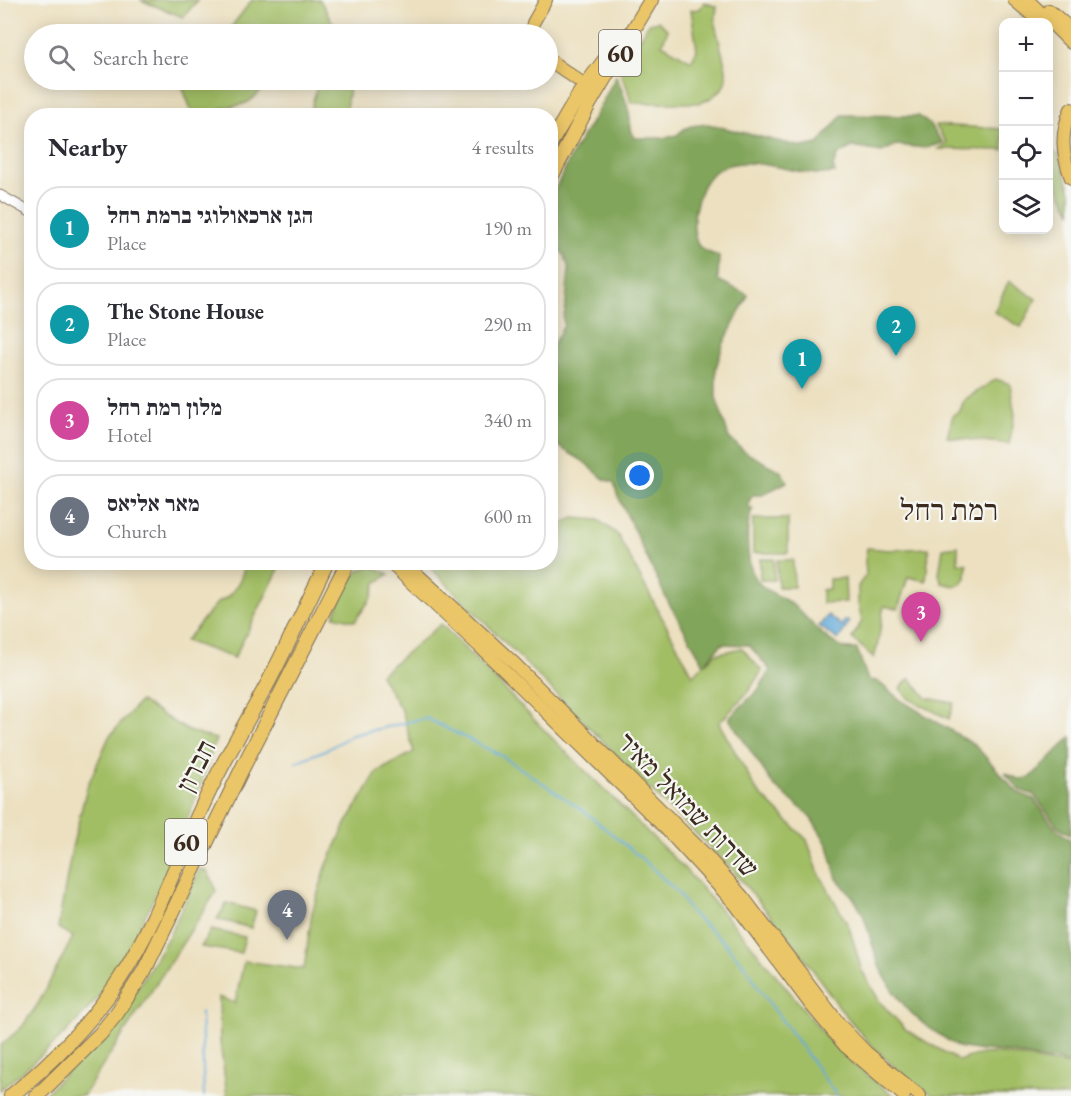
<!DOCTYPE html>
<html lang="en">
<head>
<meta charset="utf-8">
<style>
  :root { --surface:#fff; --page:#f7f7f7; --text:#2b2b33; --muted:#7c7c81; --line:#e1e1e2; --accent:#1a73e8 }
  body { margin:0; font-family:"EB Garamond","Frank Ruhl Libre",serif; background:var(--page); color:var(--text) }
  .controls { position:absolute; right:18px; top:18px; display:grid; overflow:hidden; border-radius:12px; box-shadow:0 3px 15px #0003 }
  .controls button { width:54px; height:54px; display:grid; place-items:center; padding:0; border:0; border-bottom:2px solid var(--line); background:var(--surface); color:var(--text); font:30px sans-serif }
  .you { position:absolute; left:640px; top:476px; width:21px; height:21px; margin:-15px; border:4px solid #fff; border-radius:50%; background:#1a73e8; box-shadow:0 0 0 9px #1a73e833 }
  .badge { display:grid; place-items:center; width:39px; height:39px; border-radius:50%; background:var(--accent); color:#fff; font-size:20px; font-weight:700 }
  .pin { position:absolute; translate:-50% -50px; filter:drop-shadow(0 2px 3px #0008) }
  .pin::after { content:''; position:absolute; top:32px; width:21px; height:18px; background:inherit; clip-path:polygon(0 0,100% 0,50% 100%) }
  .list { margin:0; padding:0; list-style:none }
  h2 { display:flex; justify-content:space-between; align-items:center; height:78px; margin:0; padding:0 24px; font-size:26px }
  h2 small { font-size:20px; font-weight:400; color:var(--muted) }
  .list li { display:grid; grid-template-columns:39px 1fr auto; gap:18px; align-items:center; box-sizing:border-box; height:84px; margin:0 12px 12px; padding:0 12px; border:2px solid var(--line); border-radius:24px }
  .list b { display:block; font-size:22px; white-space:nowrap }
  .list p { margin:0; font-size:20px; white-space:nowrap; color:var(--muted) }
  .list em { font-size:20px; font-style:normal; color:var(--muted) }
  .icon { flex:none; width:33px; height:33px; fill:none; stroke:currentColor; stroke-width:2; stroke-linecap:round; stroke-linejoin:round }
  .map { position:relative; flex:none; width:1071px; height:1096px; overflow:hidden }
  .search { position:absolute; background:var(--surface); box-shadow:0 3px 15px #0003; left:24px; top:24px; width:534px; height:66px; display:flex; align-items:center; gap:15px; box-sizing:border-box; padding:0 21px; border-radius:33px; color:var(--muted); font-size:22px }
  .panel { position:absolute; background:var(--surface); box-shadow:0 3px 15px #0003; left:24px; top:108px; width:534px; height:462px; border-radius:24px }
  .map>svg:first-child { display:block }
</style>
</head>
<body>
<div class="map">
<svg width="1071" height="1096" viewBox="0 0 1071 1096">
  <rect width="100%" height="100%" fill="#f6f6f2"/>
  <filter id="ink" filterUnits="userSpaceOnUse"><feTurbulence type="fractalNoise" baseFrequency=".0167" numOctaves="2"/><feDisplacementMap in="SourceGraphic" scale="12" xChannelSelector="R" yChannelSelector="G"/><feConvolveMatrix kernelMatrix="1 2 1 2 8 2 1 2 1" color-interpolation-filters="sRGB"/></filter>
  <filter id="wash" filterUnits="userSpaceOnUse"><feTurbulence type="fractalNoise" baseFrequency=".008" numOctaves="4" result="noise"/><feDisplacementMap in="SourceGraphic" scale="24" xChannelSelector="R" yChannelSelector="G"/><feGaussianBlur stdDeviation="1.35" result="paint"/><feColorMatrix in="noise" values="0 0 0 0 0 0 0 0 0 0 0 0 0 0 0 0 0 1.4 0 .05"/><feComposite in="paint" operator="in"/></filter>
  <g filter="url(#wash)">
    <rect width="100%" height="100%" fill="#ece0c0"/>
    <g fill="#a2be65" stroke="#6e7442" stroke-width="1.5">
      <path d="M140,0H198L183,17Z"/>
      <path d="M252,0H320L339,34H228L232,26Z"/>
      <path d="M704,2L717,7L715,24L726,69V80L722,89L711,98L700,103H631L627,87L620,72L649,23L658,21L668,30L662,44L691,61L697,50L691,10L700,9Z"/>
      <path d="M185,80H194L200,83L202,80H271C264,86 255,100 246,103C233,108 220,105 209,116L193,115L181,83Z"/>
      <path d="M301,80H350L345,115H309L317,87Z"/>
      <path d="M935,125L1003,129V150L938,149L947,143Z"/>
      <path d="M1050,149L1059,155L1071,192V211C1058,189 1052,175 1050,149Z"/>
      <path d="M1009,281L1036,299L1021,327L994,312Z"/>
      <path d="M996,379L1010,384L1015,416L1009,444L947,437L953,415L960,411L964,400Z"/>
      <path d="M574,518L598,520L617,534L693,675L715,654L742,648L762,671L747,693L719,723L757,791L807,840L818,871L849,927L862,971L880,1002L906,1030L959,1061C999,1042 1031,1065 1071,1064V1096H934L902,1074L871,1045L843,1012L795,945L730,867L662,801L431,568L437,562H550L551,528Z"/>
      <path d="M788,519V553H753V519Z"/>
      <path d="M958,546V563L967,564L966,578L961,584L955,586L942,583L939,574L943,548Z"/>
      <path d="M867,548L889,550L929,548L926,581L908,577L898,609L884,606C880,623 880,641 874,658L852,638L862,621L858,604V586L866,575L865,561Z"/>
      <rect x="760" y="559" width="14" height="21"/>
      <path d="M777,560H793L794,587H778Z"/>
      <path d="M245,563H282L234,658L185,641L218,602C233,598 243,577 245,563Z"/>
      <path d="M372,566L389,574L376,583L372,597L355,621L334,616C343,595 348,569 372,566Z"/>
      <path d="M845,578L846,602L822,603V590L829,589V579Z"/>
      <path d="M441,624L553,739L683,867L748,941L829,1040L853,1064L894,1096H227L220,1042L219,997L235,1003L244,961L304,969L312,913L326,867L346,824L377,772L414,752L402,711L380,675Z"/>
      <path d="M910,678L927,698L954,703L949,719L909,699L900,688Z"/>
      <path d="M140,701L188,731L216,739C193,809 166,880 130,945C121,961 113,978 102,992C74,1029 36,1060 0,1090V1046L22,1027L38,1004L73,937L58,928L72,848L87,787L109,737Z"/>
      <path d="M200,869L207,871L213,882L216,892L83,1096H43L121,1015L169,936Z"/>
      <path d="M227,903L256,911L251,928L217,919Z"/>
      <path d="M211,930L245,937L241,953L201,947Z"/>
    </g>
    <g fill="#81a55a" stroke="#5e683c" stroke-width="1.5">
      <path d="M616,76C622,89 627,101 629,114C631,123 630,130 634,138H665L677,135L684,129L691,126L708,124L802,147L818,144L842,115L919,116L930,125L943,143L925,148L896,145L882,152L852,147L838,155L833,166L835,173C829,173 822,175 816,174C779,171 719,142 700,193C696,204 693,217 694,229C697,250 701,250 719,256L718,280L748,295L723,345L716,368V397L729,438L745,452L782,472L787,482L762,495H753L749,501V508H753C745,524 746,560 754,576C761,591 783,596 794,606C810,620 823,639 843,648C847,650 852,649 857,649L868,680L877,681L902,701L975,745L1017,792L1034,799L1055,828L1071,840V1063L1064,1064L1058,1060H1046L1012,1053L984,1050L982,1051L958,1047L926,1026L909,1011L893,991L879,966L863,914L853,897L837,879L828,846L820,832L808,814L774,786L730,720V717L759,689L770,670L749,645L722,644L704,664L666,598L617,494L614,483L604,479L583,461L551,442V348L564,325L563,318L565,311L569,268L564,255L551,238V198L574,150L595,116Z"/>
      <path d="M1071,737V835L1057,826L1034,795L1020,790L1005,773L1019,779L1030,778Z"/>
    </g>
    <path fill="#63aad9" stroke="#4f6a7c" stroke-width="1.5" d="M828,615L842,626L844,620L849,621L846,628L838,640L819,626Z"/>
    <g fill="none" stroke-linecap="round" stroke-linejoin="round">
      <g stroke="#63aad9" stroke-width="2">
        <path d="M296,762L328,749L352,735L426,718L502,756L584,811L647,863L679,894L690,912L723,941L747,968L760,990L837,1096"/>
        <path d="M201,1012L204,1096"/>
      </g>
    </g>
  </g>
  <g filter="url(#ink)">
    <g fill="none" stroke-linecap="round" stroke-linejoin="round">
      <g stroke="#796a57" stroke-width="11">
        <path id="minor" d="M0,195L32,213"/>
      </g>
      <g stroke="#796a57" stroke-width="14">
        <g id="major">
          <path d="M1014,0L1040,22"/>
          <path d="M1028,0L1071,43"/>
          <path d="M1049,10L1071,29"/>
          <path d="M532,34L533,23L546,0"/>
          <path d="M548,59L582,83L587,93"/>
          <path d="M1071,109C1060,133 1062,154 1071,178"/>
          <path d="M389,562L479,646L664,827L735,904L810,1004L845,1046L904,1096"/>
          <path d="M404,562L515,664L705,854L743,897L841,1026L867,1053L920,1096"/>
        </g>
      </g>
      <g stroke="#796a57" stroke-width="16">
        <g id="highway">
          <path d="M550,144L580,93L610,53"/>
          <path d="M550,179L588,106L651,0"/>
          <path d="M11,1096C53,1061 92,1023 121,977C158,920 179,853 209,792C227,754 249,718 269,681C289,642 308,602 327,562"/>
          <path d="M37,1096L100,1034L117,1013L144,971L243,767L348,562"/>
        </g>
      </g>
      <use href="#minor" stroke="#fff" stroke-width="9"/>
      <use href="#major" stroke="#ebc669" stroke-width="12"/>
      <use href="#highway" stroke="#ebc669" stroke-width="14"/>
    </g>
  </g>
  <g text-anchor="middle" stroke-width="4.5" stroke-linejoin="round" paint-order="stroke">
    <g fill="#f6f6f2" stroke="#73675e" stroke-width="1.5">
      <rect x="599" y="30" width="42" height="46" rx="4.5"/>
      <rect x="165" y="819" width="42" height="46" rx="4.5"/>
    </g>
    <g font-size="26" font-weight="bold" fill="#3b2a1e">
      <text x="620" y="62">60</text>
      <text x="186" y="851">60</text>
    </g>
    <g font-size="27" fill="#3b2a1e" stroke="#f6f6f2">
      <text transform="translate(196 766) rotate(-63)" y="9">חברון</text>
      <text transform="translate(688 805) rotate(46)" y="9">שדרות שמואל מאיר</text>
    </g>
    <g font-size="30" fill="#3b2a1e" stroke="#f6f6f2">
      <text x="949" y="520">רמת רחל</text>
    </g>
  </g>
</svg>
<div class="controls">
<button>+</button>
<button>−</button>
<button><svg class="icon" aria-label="locate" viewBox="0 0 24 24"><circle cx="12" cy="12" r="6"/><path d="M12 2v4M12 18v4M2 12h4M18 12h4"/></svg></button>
<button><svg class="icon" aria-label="layers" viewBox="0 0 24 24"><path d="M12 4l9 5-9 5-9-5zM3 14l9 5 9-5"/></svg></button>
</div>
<div class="you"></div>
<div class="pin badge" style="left:802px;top:389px;background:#0f9aa8">1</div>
<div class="pin badge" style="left:896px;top:356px;background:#0f9aa8">2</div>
<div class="pin badge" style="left:921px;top:642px;background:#d1479c">3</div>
<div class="pin badge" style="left:287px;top:940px;background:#6b7280">4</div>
<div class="search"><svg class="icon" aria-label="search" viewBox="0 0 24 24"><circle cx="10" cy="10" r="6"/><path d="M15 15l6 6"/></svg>Search here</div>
<section class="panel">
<h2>Nearby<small>4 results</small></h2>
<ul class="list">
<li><span class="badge" style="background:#0f9aa8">1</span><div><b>הגן ארכאולוגי ברמת רחל</b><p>Place</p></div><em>190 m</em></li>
<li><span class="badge" style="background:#0f9aa8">2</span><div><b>The Stone House</b><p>Place</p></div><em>290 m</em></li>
<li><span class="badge" style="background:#d1479c">3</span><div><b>מלון רמת רחל</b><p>Hotel</p></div><em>340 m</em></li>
<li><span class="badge" style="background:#6b7280">4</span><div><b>מאר אליאס</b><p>Church</p></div><em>600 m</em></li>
</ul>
</section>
</div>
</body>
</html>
